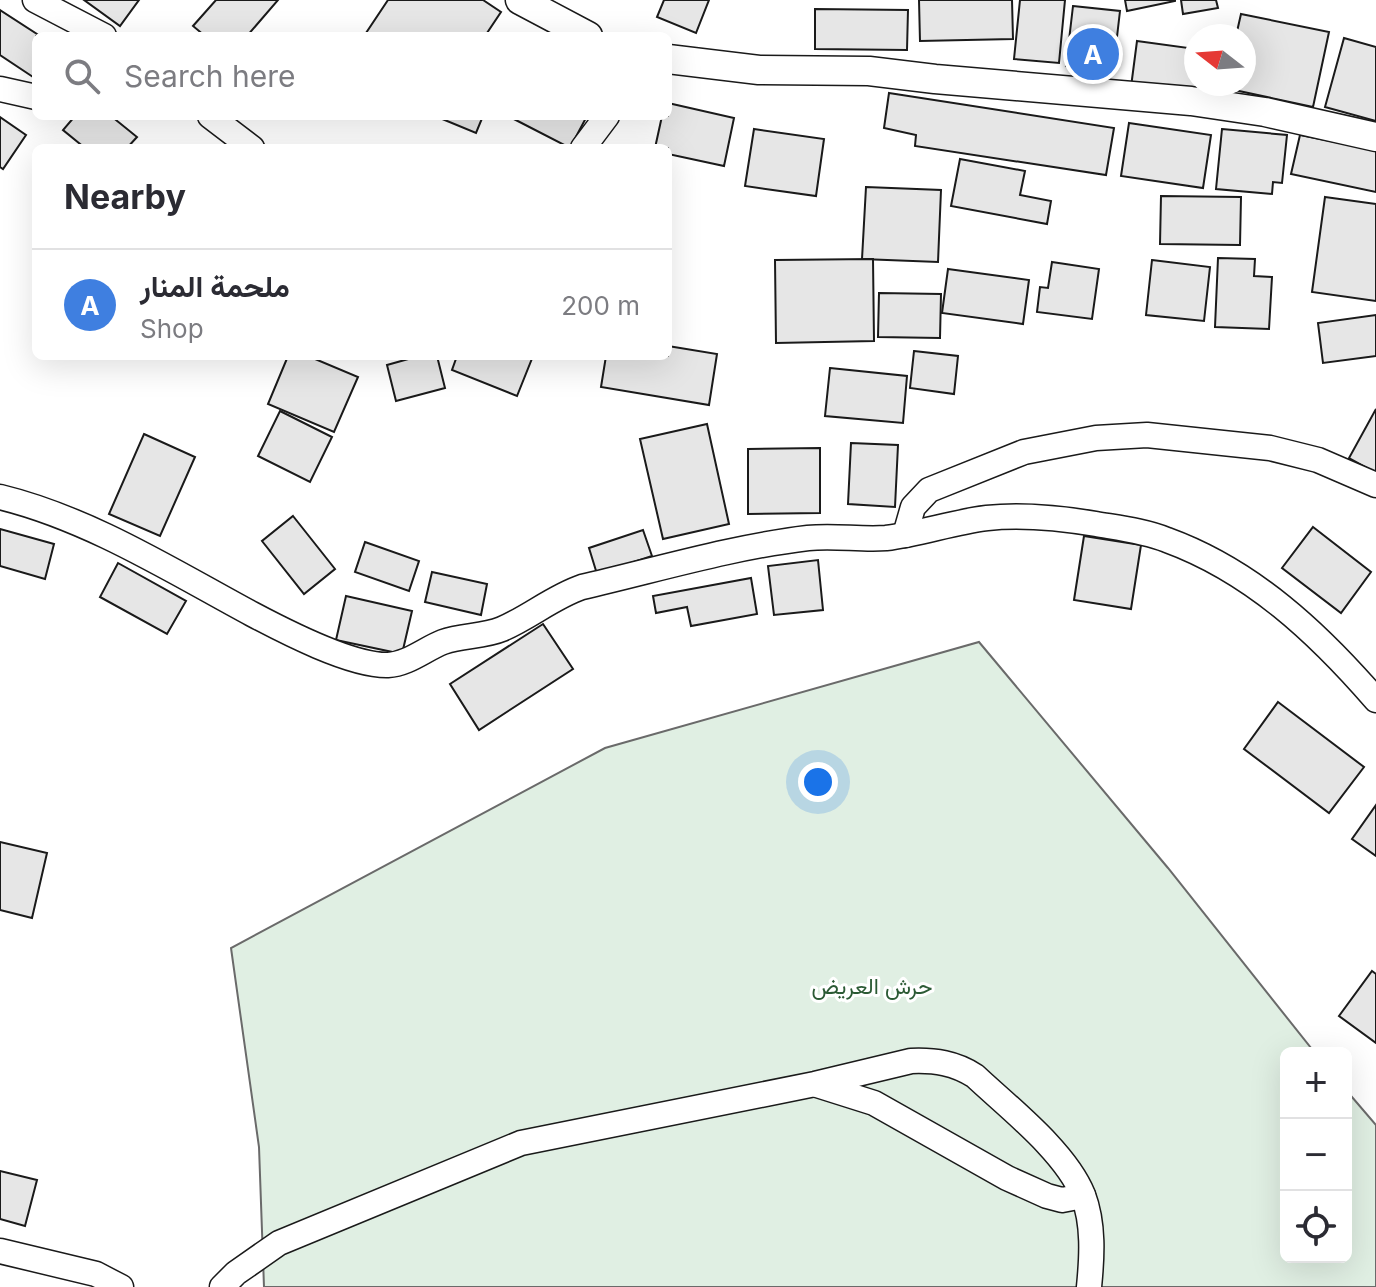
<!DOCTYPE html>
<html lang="en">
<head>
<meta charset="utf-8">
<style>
  :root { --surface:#fff; --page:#f2f2f3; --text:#2b2b33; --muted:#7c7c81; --line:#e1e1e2; --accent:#7c3aed }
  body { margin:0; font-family:Inter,Vazirmatn,sans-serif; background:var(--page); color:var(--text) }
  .controls { position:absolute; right:24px; bottom:24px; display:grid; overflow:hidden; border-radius:12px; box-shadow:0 8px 32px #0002 }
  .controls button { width:72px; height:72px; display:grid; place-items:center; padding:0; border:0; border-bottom:2px solid var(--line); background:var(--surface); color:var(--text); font:40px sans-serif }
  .compass { position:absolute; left:1184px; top:24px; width:72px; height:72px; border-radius:50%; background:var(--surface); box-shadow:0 8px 32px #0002; rotate:287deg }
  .you { position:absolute; left:818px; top:782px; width:28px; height:28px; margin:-20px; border:6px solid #fff; border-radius:50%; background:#1a73e8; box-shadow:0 0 0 12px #1a73e833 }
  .badge { display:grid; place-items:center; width:52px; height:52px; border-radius:50%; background:var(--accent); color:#fff; font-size:26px; font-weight:700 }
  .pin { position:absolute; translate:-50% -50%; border:4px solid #fff; box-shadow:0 2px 8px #0006 }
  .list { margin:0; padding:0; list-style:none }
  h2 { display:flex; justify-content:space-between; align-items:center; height:104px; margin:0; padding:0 32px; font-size:34px }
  h2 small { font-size:26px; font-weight:400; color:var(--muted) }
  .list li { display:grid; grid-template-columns:52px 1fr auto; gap:24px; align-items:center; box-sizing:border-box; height:112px; padding:0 32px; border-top:2px solid var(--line) }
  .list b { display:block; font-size:30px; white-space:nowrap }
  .list p { margin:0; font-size:26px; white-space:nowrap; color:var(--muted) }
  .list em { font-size:26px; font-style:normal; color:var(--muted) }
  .icon { flex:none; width:44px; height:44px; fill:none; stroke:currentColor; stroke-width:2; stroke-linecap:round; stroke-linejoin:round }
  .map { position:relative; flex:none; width:1376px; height:1287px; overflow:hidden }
  .search { position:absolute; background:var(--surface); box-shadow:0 8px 32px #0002; left:32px; top:32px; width:640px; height:88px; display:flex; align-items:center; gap:20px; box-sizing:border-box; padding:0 28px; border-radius:12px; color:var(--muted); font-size:30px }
  .panel { position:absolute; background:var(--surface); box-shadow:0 8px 32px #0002; left:32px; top:144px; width:640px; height:216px; border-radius:12px }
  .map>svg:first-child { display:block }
</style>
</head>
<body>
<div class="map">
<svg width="1376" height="1287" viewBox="0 0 1376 1287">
  <rect width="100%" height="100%" fill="#fff"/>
  <path fill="#e0efe3" stroke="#6a6a6a" stroke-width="2" d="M979,642L1168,868L1315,1053H1286V1257H1346V1090L1376,1125V1287H264L259,1147L231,948L605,748Z"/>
  <g fill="#e6e6e6" stroke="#1a1a1a" stroke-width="2">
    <path d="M84,0H139L120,26Z"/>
    <path d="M216,0H278L247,36H205L193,26Z"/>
    <path d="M388,0H483L501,12L485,36H364Z"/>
    <path d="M664,0H709L696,33L657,17Z"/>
    <path d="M919,0H1012L1013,39L920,41Z"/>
    <path d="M1020,0H1065L1059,63L1014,59Z"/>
    <path d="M1125,0H1175V1L1127,11Z"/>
    <path d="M1181,0H1216L1218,8L1183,14Z"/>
    <path d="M1073,6L1120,11L1113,71L1066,66Z"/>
    <path d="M815,9L908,10L907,50L815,49Z"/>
    <path d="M0,10L40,36H36V79L0,55Z"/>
    <path d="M1241,14L1329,32L1313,107L1225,88L1226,84H1244V36H1236Z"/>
    <path d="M1344,38L1376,47V121L1325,107Z"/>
    <path d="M1137,41L1196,49V84H1216L1214,99L1131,87Z"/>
    <path d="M889,93L1114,128L1106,175L915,146L916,135L884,128Z"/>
    <path d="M668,103L734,118L724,166L668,154V148H655L662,116H668Z"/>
    <path d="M75,116H111L137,137L127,148H85L63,130Z"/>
    <path d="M435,116H483L476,133Z"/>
    <path d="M508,116H587L570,148Z"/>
    <path d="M0,117L26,135L3,169L0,167Z"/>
    <path d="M1129,123L1211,135L1203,188L1121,176Z"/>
    <path d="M754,129L824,139L816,196L745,186Z"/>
    <path d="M1222,129L1287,135L1282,183L1273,182L1272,194L1216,189Z"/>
    <path d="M1300,135L1376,150V192L1291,174Z"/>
    <path d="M960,159L1025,171L1020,195L1051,201L1047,224L951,206Z"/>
    <path d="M866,187L941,190L938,262L862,259Z"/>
    <path d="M1161,196L1241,197L1240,245L1160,244Z"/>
    <path d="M1325,197L1376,204V301L1312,292Z"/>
    <path d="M1218,258L1255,259L1254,276L1272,277L1269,329L1215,327Z"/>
    <path d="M873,259L874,341L776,343L775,260Z"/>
    <path d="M1152,260L1210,267L1204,321L1146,315Z"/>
    <path d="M1052,262L1099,269L1092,319L1037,312L1040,287L1048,288Z"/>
    <path d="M948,269L1029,280L1023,324L942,313Z"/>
    <path d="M879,293L941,294L940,338L878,337Z"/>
    <path d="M1376,315V356L1323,363L1318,323Z"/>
    <path d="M668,346L717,354L709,405L601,387L606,356H668Z"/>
    <path d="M914,351L958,356L954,394L910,388Z"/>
    <path d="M288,356H308L358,377L334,432L268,404Z"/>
    <path d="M419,356H437L445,388L396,401L387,365Z"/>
    <path d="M457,356H533L517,396L452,370Z"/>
    <path d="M830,368L907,376L903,423L825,416Z"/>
    <path d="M1376,409V473L1349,458Z"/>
    <path d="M280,411L332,437L310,482L258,456Z"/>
    <path d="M707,424L729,524L663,539L640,439Z"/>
    <path d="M144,434L195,457L160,536L109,514Z"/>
    <path d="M851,443L898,445L895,507L848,504Z"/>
    <path d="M820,448V513L748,514V449Z"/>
    <path d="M293,516L335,569L304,594L262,541Z"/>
    <path d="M1313,527L1371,572L1341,613L1282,568Z"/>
    <path d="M0,529L54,544L45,579L0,566Z"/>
    <path d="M643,530L652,556L597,574L589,548Z"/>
    <path d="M1084,536L1141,545L1131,609L1074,600Z"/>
    <path d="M365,542L419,561L409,591L355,572Z"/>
    <path d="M818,560L823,610L774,615L768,566Z"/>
    <path d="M118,563L186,601L167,634L100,597Z"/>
    <path d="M432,572L487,584L481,615L425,602Z"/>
    <path d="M751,578L757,614L691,626L687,607L656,613L653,596Z"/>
    <path d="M346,596L412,611L402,654L336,640Z"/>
    <path d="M543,624L573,669L479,730L450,684Z"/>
    <path d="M1278,702L1364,767L1329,813L1244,749Z"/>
    <path d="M1376,805V856L1352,839Z"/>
    <path d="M0,842L47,853L32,918L0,910Z"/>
    <path d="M1372,971L1376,974V1043L1339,1016Z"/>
    <path d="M0,1171L37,1180L25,1226L0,1219Z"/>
  </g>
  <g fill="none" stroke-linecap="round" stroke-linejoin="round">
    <g stroke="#1a1a1a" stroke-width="27">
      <g id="minor">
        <path d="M35,0L104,36"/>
        <path d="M0,89L36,97"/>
        <path d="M210,116L252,148"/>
        <path d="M583,148L607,116"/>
        <path d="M0,497C90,519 172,571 252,614C284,631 351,666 388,665C408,664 425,649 443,642C462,635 483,637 502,629C530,617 553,597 582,587C656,570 732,547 808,538C834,535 860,540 886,538C920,534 953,522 987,518C1023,514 1060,518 1096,524C1119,528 1145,531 1167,540C1252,571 1318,633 1376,700"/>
        <path d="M905,535L913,507L929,490L1024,452L1096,438L1147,435L1270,448L1318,460L1376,485"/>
        <path d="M817,1085L874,1103L1007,1178L1047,1196L1062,1200L1083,1196"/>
        <path d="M0,1251L96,1274L121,1287"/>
        <path d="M222,1287L236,1273L279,1243L521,1143L815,1084L911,1061C935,1060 955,1063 975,1076C1009,1108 1065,1151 1083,1195C1094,1224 1092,1257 1089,1287"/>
      </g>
    </g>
    <g stroke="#1a1a1a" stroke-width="31">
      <g id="tertiary">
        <path d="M520,0L588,36"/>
        <path d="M668,59L759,70L869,71L935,79L1191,101L1265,112L1376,137"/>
      </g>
    </g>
    <use href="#minor" stroke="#fff" stroke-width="24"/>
    <use href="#tertiary" stroke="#fff" stroke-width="28"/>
  </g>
  <g text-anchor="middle" stroke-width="6" stroke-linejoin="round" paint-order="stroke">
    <g font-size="22" fill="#2b5a34" stroke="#fff">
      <text x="872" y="994">حرش العريض</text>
    </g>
  </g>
</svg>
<div class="controls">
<button>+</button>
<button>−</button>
<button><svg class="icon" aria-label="locate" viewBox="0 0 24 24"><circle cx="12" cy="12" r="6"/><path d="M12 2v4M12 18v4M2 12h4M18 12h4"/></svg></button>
</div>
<svg class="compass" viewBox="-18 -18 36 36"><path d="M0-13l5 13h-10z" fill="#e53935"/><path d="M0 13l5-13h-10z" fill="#7c7c81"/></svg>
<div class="you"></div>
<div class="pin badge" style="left:1093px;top:54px;background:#3f7fe0">A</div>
<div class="search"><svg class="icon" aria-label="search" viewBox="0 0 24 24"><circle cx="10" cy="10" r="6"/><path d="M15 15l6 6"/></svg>Search here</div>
<section class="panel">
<h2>Nearby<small></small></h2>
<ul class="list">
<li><span class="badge" style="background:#3f7fe0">A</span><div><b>ملحمة المنار</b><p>Shop</p></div><em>200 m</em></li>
</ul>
</section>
</div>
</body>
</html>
